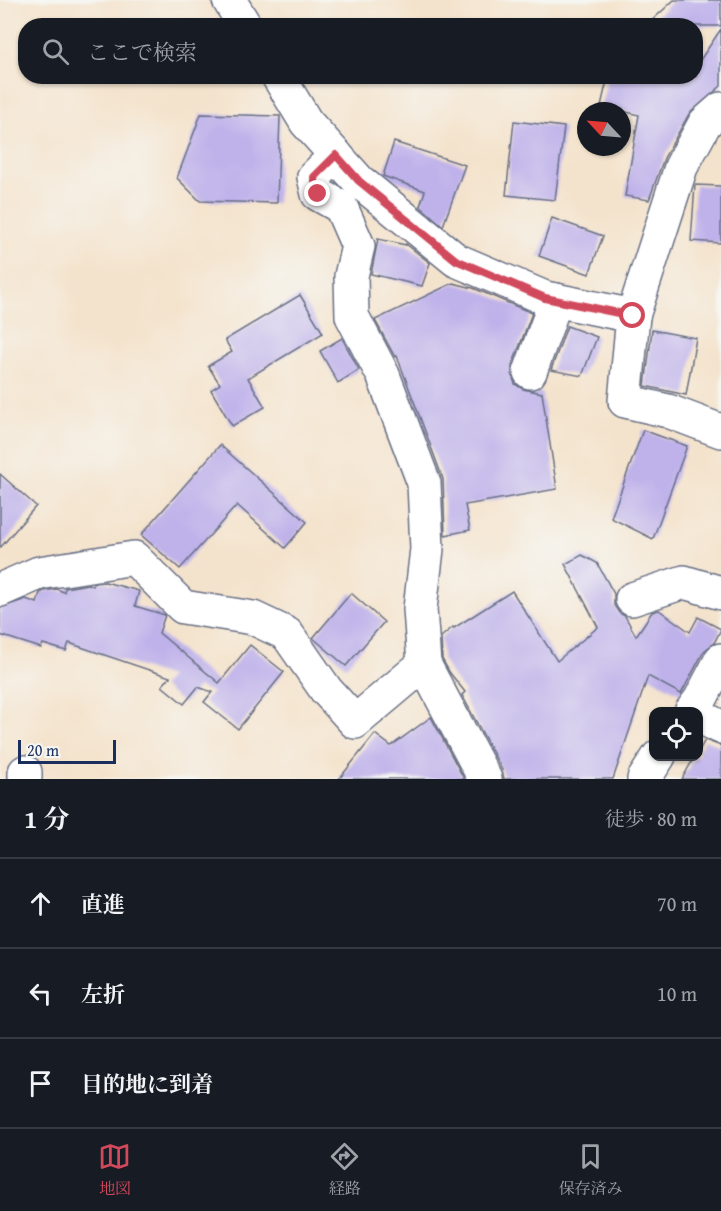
<!DOCTYPE html>
<html lang="ja">
<head>
<meta charset="utf-8">
<style>
  :root { --surface:#171b24; --page:#20242c; --text:#f1f3f6; --muted:#9ea1a6; --line:#363941; --accent:#d1495b }
  body { margin:0; font-family:"Gentium Book Plus","Noto Serif JP",serif; background:var(--page); color:var(--text) }
  .controls { position:absolute; right:18px; bottom:18px; display:grid; overflow:hidden; border-radius:12px; box-shadow:0 2px 4px #0004 }
  .controls button { width:54px; height:54px; display:grid; place-items:center; padding:0; border:0; border-bottom:2px solid var(--line); background:var(--surface); color:var(--text); font:30px sans-serif }
  .compass { position:absolute; left:577px; top:102px; width:54px; height:54px; border-radius:50%; background:var(--surface); box-shadow:0 2px 4px #0004; rotate:296deg }
  .scale { position:absolute; left:18px; bottom:15px; width:98px; box-sizing:border-box; padding-left:6px; border:3px solid #1b2f5e; border-top:0; font-size:16px; line-height:21px; white-space:nowrap; color:#1b2f5e; -webkit-text-stroke:4px #f6f6f2; paint-order:stroke }
  .stop { position:absolute; width:18px; height:18px; margin:-14px; border:4px solid #d1495b; border-radius:50%; background:#fff }
  .stop.end { background:#d1495b; border-color:#fff; box-shadow:0 2px 6px #0008 }
  .list { margin:0; padding:0; list-style:none }
  h2 { display:flex; justify-content:space-between; align-items:center; height:78px; margin:0; padding:0 24px; font-size:26px }
  h2 small { font-size:20px; font-weight:400; color:var(--muted) }
  .list li { display:grid; grid-template-columns:39px 1fr auto; gap:18px; align-items:center; box-sizing:border-box; height:90px; padding:0 24px; border-top:2px solid var(--line) }
  .list b { display:block; font-size:22px; white-space:nowrap }
  .list em { font-size:20px; font-style:normal; color:var(--muted) }
  .icon { flex:none; width:33px; height:33px; fill:none; stroke:currentColor; stroke-width:2; stroke-linecap:round; stroke-linejoin:round }
  .map { position:relative; flex:none; width:721px; height:779px; overflow:hidden }
  .search { position:absolute; background:var(--surface); box-shadow:0 2px 4px #0004; left:18px; right:18px; top:18px; height:66px; display:flex; align-items:center; gap:15px; box-sizing:border-box; padding:0 21px; border-radius:24px; color:var(--muted); font-size:22px }
  .sheet { height:348px; background:var(--surface) }
  nav { display:flex; justify-content:space-around; align-items:center; box-sizing:border-box; height:84px; border-top:2px solid var(--line); background:var(--surface); font-size:16px; color:var(--muted) }
  nav a { display:grid; justify-items:center; gap:3px }
  nav .on { color:var(--accent) }
  .map>svg:first-child { display:block }
</style>
</head>
<body>
<div class="map">
<svg width="721" height="779" viewBox="0 0 721 779">
  <rect width="100%" height="100%" fill="#f6f6f2"/>
  <filter id="ink" filterUnits="userSpaceOnUse"><feTurbulence type="fractalNoise" baseFrequency=".0167" numOctaves="2"/><feDisplacementMap in="SourceGraphic" scale="12" xChannelSelector="R" yChannelSelector="G"/><feConvolveMatrix kernelMatrix="1 2 1 2 8 2 1 2 1" color-interpolation-filters="sRGB"/></filter>
  <filter id="wash" filterUnits="userSpaceOnUse"><feTurbulence type="fractalNoise" baseFrequency=".008" numOctaves="4" result="noise"/><feDisplacementMap in="SourceGraphic" scale="24" xChannelSelector="R" yChannelSelector="G"/><feGaussianBlur stdDeviation="1.35" result="paint"/><feColorMatrix in="noise" values="0 0 0 0 0 0 0 0 0 0 0 0 0 0 0 0 0 1.4 0 .05"/><feComposite in="paint" operator="in"/></filter>
  <g filter="url(#wash)">
    <rect width="100%" height="100%" fill="#f4e3cc"/>
    <g id="blocks">
      <g fill="#bfb2ea">
        <path d="M674,0H721V26H646Z"/>
        <path d="M721,29V86L689,114L664,158L649,200L625,196L639,115L601,106L608,76H696V66Z"/>
        <path d="M201,114L280,116L277,203L200,201L177,178Z"/>
        <path d="M514,121L564,127L555,200L506,195Z"/>
        <path d="M394,142L465,165L443,226L420,206L425,191L383,176Z"/>
        <path d="M695,185L721,186V243L691,241Z"/>
        <path d="M552,218L603,236L589,274L539,256Z"/>
        <path d="M378,239L406,245V244L430,263L422,286L371,274Z"/>
        <path d="M453,283L473,288L532,313L512,366V375L515,384L523,389L542,393L557,489L465,505L470,530L445,535L443,479L397,356L395,357L375,320Z"/>
        <path d="M300,295L323,333L248,378L265,407L232,426L211,390L220,384L208,366L232,352L225,340Z"/>
        <path d="M567,326L597,337L582,376L551,370Z"/>
        <path d="M652,330L696,338L686,395L645,386Z"/>
        <path d="M342,338L359,370L338,383L320,351Z"/>
        <path d="M643,430L687,446L653,539L611,518Z"/>
        <path d="M220,445L307,522L285,548L237,505L180,569L141,535Z"/>
        <path d="M0,474L36,506L0,548Z"/>
        <path d="M582,555L597,563L614,594V605L619,613L625,616L636,636L652,612L659,610L690,632L698,617L721,629L714,643L704,651L681,694L648,676L613,779H504L502,770L462,695L465,692L450,673L442,659L441,637L453,627L454,628L512,591L557,661L598,627L565,564Z"/>
        <path d="M105,582L139,591L135,606L165,615L159,633L219,683L250,645L284,672L238,729L204,702L212,692L198,687L184,704L162,686L170,677L69,643L66,651L43,644L41,648L0,635V608L26,599L37,603L40,593L44,591L56,589L64,592L65,588L88,584L93,586V583Z"/>
        <path d="M351,593L384,622L346,666L313,638Z"/>
        <path d="M431,717L464,779H339L375,734L391,746Z"/>
        <path d="M705,740L721,746V779H682L695,756H699V751Z"/>
      </g>
    </g>
  </g>
  <g filter="url(#ink)">
    <use href="#blocks" fill-opacity="0" stroke="#676e84" stroke-width="1.5"/>
    <g fill="none" stroke-linecap="round" stroke-linejoin="round">
      <g stroke="#676e84" stroke-width="36">
        <g id="minor">
          <path d="M229,0L245,26"/>
          <path d="M278,76L306,122L359,181L456,260L545,298L633,316L625,401L668,411L721,431"/>
          <path d="M336,155L314,177L318,194L341,207L358,246L351,276L352,316L383,375L424,483L427,549L420,609L424,664"/>
          <path d="M633,316L681,167L705,123L721,109"/>
          <path d="M530,372L556,300"/>
          <path d="M0,590L39,573L134,558L183,607L253,618L287,634L326,690L355,722L424,664L485,779"/>
          <path d="M632,599L684,582L721,593"/>
          <path d="M691,712L700,700L721,660"/>
          <path d="M698,716L721,727"/>
          <path d="M25,772V779"/>
          <path d="M644,779L659,756"/>
        </g>
      </g>
      <use href="#minor" stroke="#fff" stroke-width="33"/>
    </g>
  </g>
  <g fill="none" stroke-linecap="round" stroke-linejoin="round" filter="url(#ink)">
    <path stroke="#d1495b" stroke-width="8" d="M318,194L314,177L336,155L359,181L456,260L545,298L633,316"/>
  </g>
</svg>
<div class="controls">
<button><svg class="icon" aria-label="locate" viewBox="0 0 24 24"><circle cx="12" cy="12" r="6"/><path d="M12 2v4M12 18v4M2 12h4M18 12h4"/></svg></button>
</div>
<svg class="compass" viewBox="-18 -18 36 36"><path d="M0-13l5 13h-10z" fill="#e53935"/><path d="M0 13l5-13h-10z" fill="#9ea1a6"/></svg>
<div class="scale">20 m</div>
<div class="stop" style="left:633px;top:316px"></div>
<div class="stop end" style="left:318px;top:194px"></div>
<div class="search"><svg class="icon" aria-label="search" viewBox="0 0 24 24"><circle cx="10" cy="10" r="6"/><path d="M15 15l6 6"/></svg>ここで検索</div>
</div>
<section class="sheet">
<h2>1 分<small>徒歩 · 80 m</small></h2>
<ul class="list">
<li><svg class="icon" aria-label="ahead" viewBox="0 0 24 24"><path d="M12 20V5M6 11l6-6 6 6"/></svg><div><b>直進</b></div><em>70 m</em></li>
<li><svg class="icon" aria-label="left" viewBox="0 0 24 24"><path d="M17 20v-9H6M10 6l-5 5 5 5"/></svg><div><b>左折</b></div><em>10 m</em></li>
<li><svg class="icon" aria-label="arrive" viewBox="0 0 24 24"><path d="M6 21V4h12l-3 4 3 4H6"/></svg><div><b>目的地に到着</b></div></li>
</ul>
</section>
<nav>
<a class="on"><svg class="icon" aria-label="map" viewBox="0 0 24 24"><path d="M3 6l6-2 6 2 6-2v14l-6 2-6-2-6 2zM9 4v14M15 6v14"/></svg>地図</a>
<a><svg class="icon" aria-label="directions" viewBox="0 0 24 24"><path d="M12 3l9 9-9 9-9-9zM9 14v-3h6M13 9l2 2-2 2"/></svg>経路</a>
<a><svg class="icon" aria-label="saved" viewBox="0 0 24 24"><path d="M7 4h10v16l-5-4-5 4z"/></svg>保存済み</a>
</nav>
</body>
</html>
